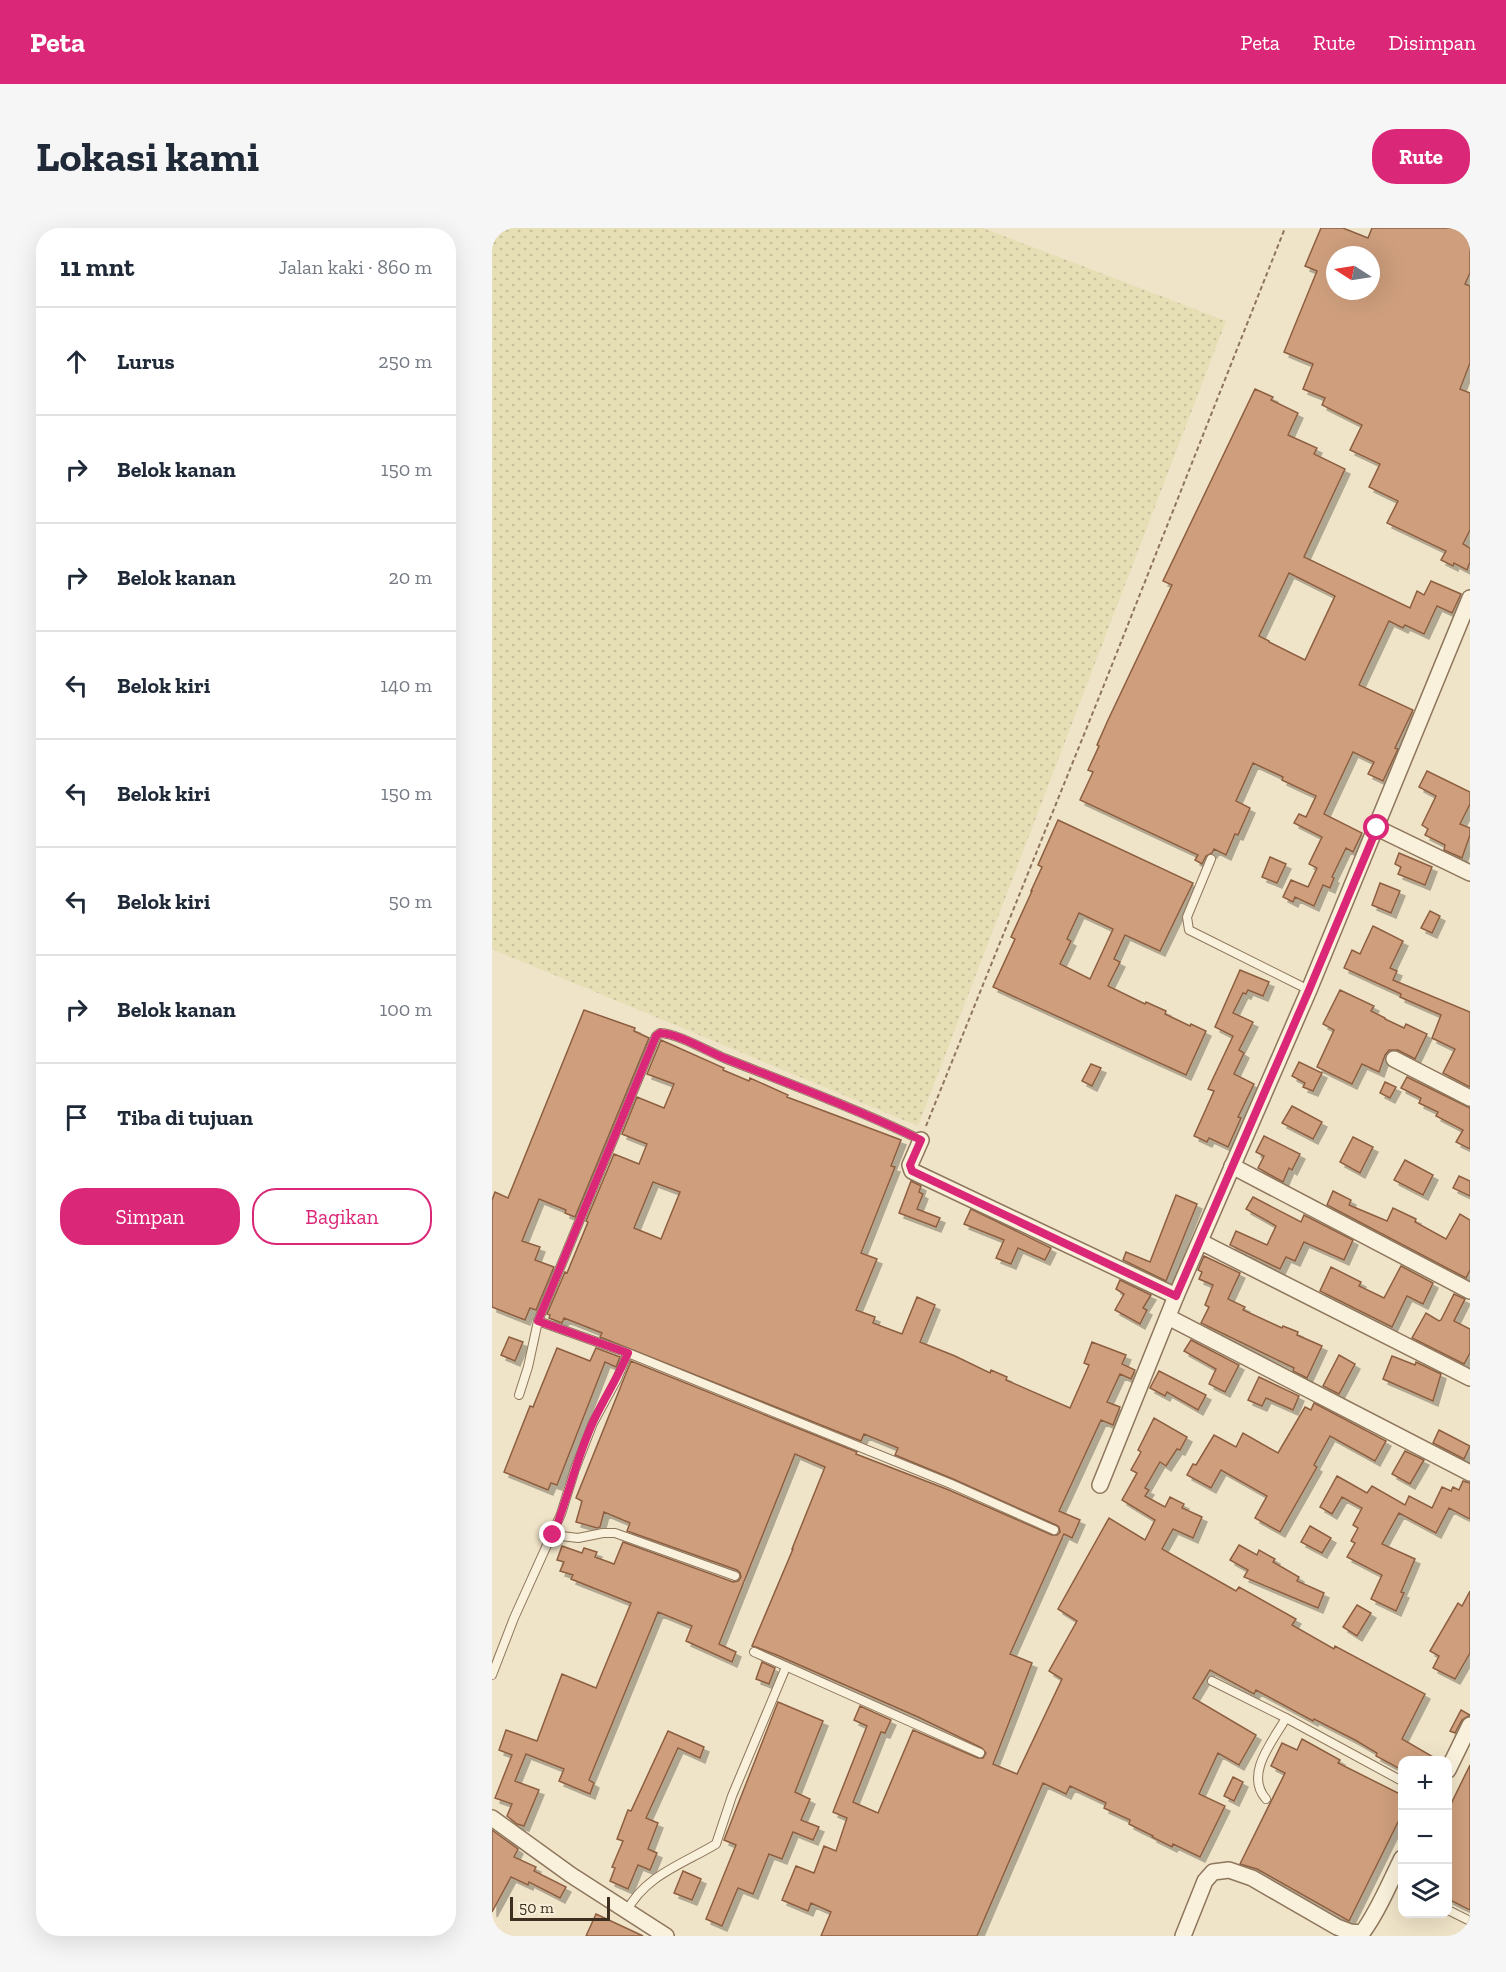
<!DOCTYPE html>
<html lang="id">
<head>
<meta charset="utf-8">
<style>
  :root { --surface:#fff; --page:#f6f6f7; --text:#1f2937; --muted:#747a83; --line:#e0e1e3; --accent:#db2777 }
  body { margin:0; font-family:"Zilla Slab",serif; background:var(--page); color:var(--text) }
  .controls { position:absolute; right:18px; bottom:18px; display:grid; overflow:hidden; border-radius:12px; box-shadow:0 6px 24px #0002 }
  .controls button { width:54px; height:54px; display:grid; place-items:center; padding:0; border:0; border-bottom:2px solid var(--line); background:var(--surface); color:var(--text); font:30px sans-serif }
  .compass { position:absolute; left:834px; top:18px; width:54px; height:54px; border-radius:50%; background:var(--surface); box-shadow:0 6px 24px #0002; rotate:282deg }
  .scale { position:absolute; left:18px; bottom:15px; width:100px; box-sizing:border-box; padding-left:6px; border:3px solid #3d2e20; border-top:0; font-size:16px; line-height:21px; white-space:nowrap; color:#3d2e20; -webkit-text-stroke:4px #f7eed8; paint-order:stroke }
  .stop { position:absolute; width:18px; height:18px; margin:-14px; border:4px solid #db2777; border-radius:50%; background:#fff }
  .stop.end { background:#db2777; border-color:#fff; box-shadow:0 2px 6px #0008 }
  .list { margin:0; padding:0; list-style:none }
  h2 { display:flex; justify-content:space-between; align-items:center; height:78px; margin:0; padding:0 24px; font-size:26px }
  h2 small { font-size:20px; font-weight:400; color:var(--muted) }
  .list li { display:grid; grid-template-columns:39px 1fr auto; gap:18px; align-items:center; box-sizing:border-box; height:108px; padding:0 24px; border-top:2px solid var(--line) }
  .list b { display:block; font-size:22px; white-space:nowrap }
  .list em { font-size:20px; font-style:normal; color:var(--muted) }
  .actions { display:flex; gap:12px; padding:18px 24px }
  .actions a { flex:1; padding:14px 0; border:2px solid var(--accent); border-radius:24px; text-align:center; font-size:21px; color:var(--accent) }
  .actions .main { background:var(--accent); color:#fff }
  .icon { flex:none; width:33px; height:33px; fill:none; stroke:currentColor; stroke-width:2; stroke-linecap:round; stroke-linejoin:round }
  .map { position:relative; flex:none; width:978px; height:1708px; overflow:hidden; border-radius:24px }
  header { display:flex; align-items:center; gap:36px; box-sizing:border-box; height:84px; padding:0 30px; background:var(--accent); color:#fff }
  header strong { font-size:28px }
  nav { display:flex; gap:33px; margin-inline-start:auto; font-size:21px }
  .intro { display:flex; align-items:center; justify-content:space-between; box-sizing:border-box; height:144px; padding:0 36px }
  h1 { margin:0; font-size:42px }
  .button { padding:15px 27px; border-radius:24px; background:var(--accent); color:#fff; font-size:21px; font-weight:700 }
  main { display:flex; gap:36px; padding:0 36px }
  aside { flex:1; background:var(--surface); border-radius:24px; box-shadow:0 6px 24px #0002 }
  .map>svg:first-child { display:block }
</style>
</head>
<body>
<header>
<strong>Peta</strong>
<nav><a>Peta</a><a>Rute</a><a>Disimpan</a></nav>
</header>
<div class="intro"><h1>Lokasi kami</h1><a class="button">Rute</a></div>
<main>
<aside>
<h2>11 mnt<small>Jalan kaki · 860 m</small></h2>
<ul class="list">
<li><svg class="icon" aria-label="ahead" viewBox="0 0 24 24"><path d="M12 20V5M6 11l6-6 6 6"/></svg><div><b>Lurus</b></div><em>250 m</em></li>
<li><svg class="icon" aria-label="right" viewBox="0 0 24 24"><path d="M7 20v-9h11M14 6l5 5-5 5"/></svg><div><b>Belok kanan</b></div><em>150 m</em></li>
<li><svg class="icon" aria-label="right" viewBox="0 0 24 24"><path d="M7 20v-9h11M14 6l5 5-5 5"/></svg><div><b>Belok kanan</b></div><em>20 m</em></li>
<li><svg class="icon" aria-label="left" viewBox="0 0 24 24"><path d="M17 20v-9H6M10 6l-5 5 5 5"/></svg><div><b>Belok kiri</b></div><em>140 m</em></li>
<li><svg class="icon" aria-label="left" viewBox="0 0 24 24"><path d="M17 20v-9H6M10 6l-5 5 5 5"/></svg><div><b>Belok kiri</b></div><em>150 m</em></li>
<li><svg class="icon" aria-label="left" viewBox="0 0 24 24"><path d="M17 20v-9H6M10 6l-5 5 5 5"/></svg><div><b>Belok kiri</b></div><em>50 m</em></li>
<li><svg class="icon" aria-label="right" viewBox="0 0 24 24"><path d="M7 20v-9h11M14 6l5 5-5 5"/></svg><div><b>Belok kanan</b></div><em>100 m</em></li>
<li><svg class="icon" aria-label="arrive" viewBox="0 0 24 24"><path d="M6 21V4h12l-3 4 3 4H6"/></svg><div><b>Tiba di tujuan</b></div></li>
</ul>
<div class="actions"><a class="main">Simpan</a><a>Bagikan</a></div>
</aside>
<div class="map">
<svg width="978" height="1708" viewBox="0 0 978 1708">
  <defs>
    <pattern id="farmland-dots" width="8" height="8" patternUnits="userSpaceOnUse" patternTransform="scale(1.5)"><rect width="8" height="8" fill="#e6deb5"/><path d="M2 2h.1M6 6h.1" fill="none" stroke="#c6bf9b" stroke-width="1.8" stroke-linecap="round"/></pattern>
    <filter id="shadow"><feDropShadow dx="5" dy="5" stdDeviation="0" flood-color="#0004"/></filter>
  </defs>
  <rect width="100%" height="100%" fill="#f0e4c8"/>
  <path fill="url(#farmland-dots)" d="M0,0H491L734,93L426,898L0,721Z"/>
  <g fill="#cf9f7d" stroke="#8d5f41" stroke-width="1.5" fill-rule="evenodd" filter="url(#shadow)">
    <path d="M829,0H851L876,10L880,0H978V45L973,56L978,58V135L968,161L978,165V302L971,316L978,320V334L975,342L962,335L961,338L949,332L954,323L895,295L906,273L877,259L888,236L858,222L870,197L830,177L833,170L811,161L821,136L792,124L825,43L813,38ZM843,27H879V63H843Z"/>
    <path d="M763,161L781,169L779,172L806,185L796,207L825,220L822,226L853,241L812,329L918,380L925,363L932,367L939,353L969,366L960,385L945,378L932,406L913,397L911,400L897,393L867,457L921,482L903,520L906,521L891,553L876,546L882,534L861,524L832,586L870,605L861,624L854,620L840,649L842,650L838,660L831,657L822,678L803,669L801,674L791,669L799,652L816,659L825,640L817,636L830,609L802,595L807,586L814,589L824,568L790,552L791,549L761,535L744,573L758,580L746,607L743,606L734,627L722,621L720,625L714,628L710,636L703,632L706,627L588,572L601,544L596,542L607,518L605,517L616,492L680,357L671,353ZM797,345L843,368L813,432L777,414V413L767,408Z"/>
    <path d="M935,543L978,564V576L968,596L978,600V607L970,630L952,622L953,617L933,607L936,601L930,597L944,568L927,559Z"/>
    <path d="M566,592L701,655L668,723L633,707L622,731L628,734L616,758L653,776L654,774L674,783L673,786L698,798L699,796L714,803L694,847L501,759L523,711L519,709L540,663H539L550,639L546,637ZM587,685L621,701L598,751L568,736L579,713L575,711Z"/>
    <path d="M907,625L940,639L933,657L906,646L909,639L903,636Z"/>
    <path d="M778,629L794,636L785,655L770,649Z"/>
    <path d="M888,655L908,663L899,685L880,677Z"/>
    <path d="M938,683L948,688L940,705L929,700Z"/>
    <path d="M881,698L911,713L898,740L905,743L901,752L978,784V859L951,845L963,821L940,810L949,787L908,769L909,766L852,740L860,722L868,726Z"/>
    <path d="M748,742L777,754L771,768L756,762L754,766L751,765L741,785L761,794L747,822L752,825L742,846L762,856L746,889L749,890L736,919L717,910L715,914L702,908L722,863L716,861L741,808L723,799Z"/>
    <path d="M848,762L882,778L879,783L893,790V791L912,800L914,796L935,806L923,831L906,822H897L893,827L887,844L870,836L860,856L825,839L842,802L831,796Z"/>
    <path d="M92,782L143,800L142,803L157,810L83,989L73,985L74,982L47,971L30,1013L48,1019L43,1032L62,1039L44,1082L38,1080L33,1092L0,1079V972L3,964L16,970Z"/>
    <path d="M169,812L232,840L231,842L257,853L258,850L296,867L295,869L409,912L399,938L403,939L369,1025L385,1031L364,1082L383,1089L381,1095L410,1106L425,1069L443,1077L428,1114L463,1128L498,1145L499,1142L515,1149L514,1152L578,1180L597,1137L592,1135L600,1114L634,1127L630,1136L643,1142L639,1151L628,1146L615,1174L628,1179L621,1197L609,1192L567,1283L588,1292L580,1310L572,1306L518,1426L540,1435L501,1536L525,1546L570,1451L557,1443L585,1393L566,1381L617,1290L653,1312L663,1292L630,1272L645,1245L639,1242L649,1224L646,1222L662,1190L695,1209L688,1222L685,1221L674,1238L668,1234L653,1260L657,1262L653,1268L673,1279L678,1269L692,1276L690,1280L710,1289L701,1310L681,1301L670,1321L744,1363L747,1359L804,1391L800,1397L842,1421L843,1418L933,1466L910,1511L948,1533H910V1542L884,1528L885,1525L863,1512L822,1491L821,1493L764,1462L762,1466L718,1442L701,1470L764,1507L747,1537L726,1525L707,1566L733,1578L708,1629L681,1616L680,1619L660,1609L661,1608L637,1596L638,1592L612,1580L614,1575L578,1558L574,1566L551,1555L485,1708H329L339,1684L319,1675L316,1683L290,1672L304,1638L322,1645L332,1618L344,1623L355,1590L341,1584L375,1498L362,1492L368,1478L399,1492L393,1505L389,1504L361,1574L386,1585L421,1502L486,1530H491L494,1525L490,1520L426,1489L287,1428L264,1419L260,1418L301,1321H300L333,1239L303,1226L227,1416L244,1424L240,1434L194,1413L200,1398L166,1384L97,1552L102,1555L98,1566L67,1553L72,1541L34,1526L23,1553L47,1562L32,1598L25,1596L15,1588L20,1576L3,1570L20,1527L7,1522L14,1502L45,1513L70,1446L104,1460L139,1375L79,1351L81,1347L68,1343L72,1334L65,1332L70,1318L90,1325L92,1320L105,1324L103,1329L122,1336L131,1314L241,1354L246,1353L249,1349L248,1345L245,1342L135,1303L138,1295L112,1284L108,1299L105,1300L84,1294L90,1273L84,1270L139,1133L365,1224L364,1226L457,1262L560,1307H565L568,1304L567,1299L564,1297L461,1251L403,1227L406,1220L372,1206L369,1213L108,1109L110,1105L72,1090L70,1095L57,1090L58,1087L55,1086L73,1044L75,1045L96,994L94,993L122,926L147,936L155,916L130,906L145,869L172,880L182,856L155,846ZM161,954L188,964L169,1011L142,1000Z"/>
    <path d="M807,834L830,845L821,863L811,859L813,855L800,848Z"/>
    <path d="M599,836L609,840L600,858L590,853Z"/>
    <path d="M915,849L978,880V921L964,914L971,902L944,888L946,884L927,875L929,870L909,860Z"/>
    <path d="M893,854L904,859L898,870L888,865Z"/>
    <path d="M800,878L830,894L821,911L790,895Z"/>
    <path d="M772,908L808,926L800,942L797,940L791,954L766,940L772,928L764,924Z"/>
    <path d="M861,909L881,919L868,945L848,934Z"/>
    <path d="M913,932L941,947L931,967L902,952Z"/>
    <path d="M967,948L978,953V968L961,960Z"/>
    <path d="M419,953L429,958L427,964L431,966L425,981L448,990L444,999L407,985Z"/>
    <path d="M841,963L859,972L857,977L895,993L901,980L924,991L923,994L954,1011L968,986L978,992V1042L974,1050L835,977Z"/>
    <path d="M684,967L705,976L674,1053L631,1032L634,1024L658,1034Z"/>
    <path d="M761,969L809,994L812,987L861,1012L852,1032L812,1014L803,1033L794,1029L788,1041L738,1017L744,1003L775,1017L784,998L754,981Z"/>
    <path d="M479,981L559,1020L553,1032L526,1020L519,1036L504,1030L512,1012L472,996Z"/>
    <path d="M712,1028L748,1045L736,1071L753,1079L751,1082L790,1100L791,1098L806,1104L805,1107L830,1118L815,1150L801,1143L802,1140L709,1095L717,1079L713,1077L721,1057L707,1051L710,1044L706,1042Z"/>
    <path d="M909,1038L941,1055L931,1076L915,1068L900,1099L828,1063L839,1039L869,1054L867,1058L892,1070Z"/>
    <path d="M628,1052L659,1067L651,1080L655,1082L648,1096L623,1082L632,1066L624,1061Z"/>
    <path d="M962,1066L973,1071L962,1093L978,1101V1125L972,1136L920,1110L934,1085L947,1093L949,1092Z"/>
    <path d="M17,1109L31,1114L23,1133L9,1127Z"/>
    <path d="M699,1112L747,1137L733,1164L717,1156L724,1141L692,1123Z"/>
    <path d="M65,1120L98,1133L104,1120L128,1129L124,1139L113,1134L65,1257L59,1255L56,1262L12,1244L38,1178L41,1179Z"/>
    <path d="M847,1127L863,1136L847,1166L831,1158Z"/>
    <path d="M900,1128L923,1137L924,1134L949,1146L941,1173L891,1151Z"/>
    <path d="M667,1143L714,1167L706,1182L675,1164L673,1168L658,1160Z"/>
    <path d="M767,1149L807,1168L801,1182L774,1170L770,1178L756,1172Z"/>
    <path d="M822,1175L894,1213L883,1233L838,1208L822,1237L825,1239L788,1304L763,1290L775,1268L729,1242L719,1260L695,1247L701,1236L704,1237L722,1207L744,1219L751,1205L786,1225L813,1179L819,1182Z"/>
    <path d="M947,1202L978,1218L972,1231L941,1215Z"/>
    <path d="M913,1223L932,1232L918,1256L900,1246Z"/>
    <path d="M845,1248L875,1265L880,1258L913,1277L917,1268L940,1280L950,1259L959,1263L961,1259L967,1262L971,1253L978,1255V1291L957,1280L944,1305L907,1285L890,1316L923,1331L909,1364L912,1365L904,1383L879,1371L890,1347L855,1329L863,1315L859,1313L866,1300L861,1297L870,1280L850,1269L840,1286L828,1279Z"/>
    <path d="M818,1298L839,1310L830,1325L809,1314Z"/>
    <path d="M747,1317L765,1327L767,1322L783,1331L781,1334L807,1349L805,1353L832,1365L826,1380L752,1349L756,1342L738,1332Z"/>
    <path d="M978,1363V1425L963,1451L941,1440L947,1428L938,1423L966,1375L970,1378Z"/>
    <path d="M865,1377L879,1385L865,1408L851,1399Z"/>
    <path d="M270,1434L283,1440L277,1456L264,1451Z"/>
    <path d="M286,1474L331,1493L303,1564L318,1571L309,1592L327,1599L321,1612L301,1604L290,1631L277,1626L261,1666L246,1660L230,1698L214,1691L244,1617L232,1612Z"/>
    <path d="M969,1482L978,1487L970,1492L963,1505L958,1503Z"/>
    <path d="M176,1503L212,1519L208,1530L186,1520L154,1590L166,1595L156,1621L165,1625L158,1642L146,1637L136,1661L118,1653L123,1640L120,1639L131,1613L125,1611L136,1582L139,1583Z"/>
    <path d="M810,1511L848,1532L846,1535L910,1567V1586L857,1693L765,1641L748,1636L793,1545L779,1538L790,1515L805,1522Z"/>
    <path d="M978,1537V1682L956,1671V1582Z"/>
    <path d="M741,1549L751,1554L742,1573L732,1568Z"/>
    <path d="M0,1602L26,1621L22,1629L44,1639L42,1643L74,1659L68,1670L37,1654L36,1657L19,1649L0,1684Z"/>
    <path d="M191,1643L209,1651L200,1672L182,1665Z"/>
    <path d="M104,1686L151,1708H94Z"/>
  </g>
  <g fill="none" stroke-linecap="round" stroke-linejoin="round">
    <g stroke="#8d765c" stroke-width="10">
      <g id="service">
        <path d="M719,631L695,689L697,702L817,762"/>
        <path d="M429,912C365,881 298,856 232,830C213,822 187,806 168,805L164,808L46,1093L136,1125L459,1256L562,1302"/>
        <path d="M27,1167L36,1139L46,1093"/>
        <path d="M61,1307L86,1310L111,1305H123L243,1348"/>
        <path d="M262,1424L488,1525"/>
        <path d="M0,1447L22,1390L69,1286L83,1241L101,1195L125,1151L136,1125"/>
        <path d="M720,1453L794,1490L910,1553"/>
        <path d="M774,1571C752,1546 781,1513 794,1490"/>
        <path d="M956,1682L978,1693"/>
        <path d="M135,1683C152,1648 193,1635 224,1616L240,1568L294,1439"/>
      </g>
    </g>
    <g stroke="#8d765c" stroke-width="18">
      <g id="minor">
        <path d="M885,600L978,645"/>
        <path d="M902,831L978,870"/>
        <path d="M429,912L418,937L420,943L684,1068"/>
        <path d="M740,938L978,1063"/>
        <path d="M709,1014L978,1150"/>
        <path d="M676,1089L978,1245"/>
        <path d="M608,1257L684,1068L817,762L978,370"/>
        <path d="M956,1542L978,1497"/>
        <path d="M0,1590L79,1647L174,1708"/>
        <path d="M691,1708L713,1653L721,1644L737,1642L760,1650L845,1699L858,1704L870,1705C886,1684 898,1654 910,1630"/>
      </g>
    </g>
    <path stroke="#8d765c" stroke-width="2" stroke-dasharray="4.5 3" stroke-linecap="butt" d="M434,898L614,452L793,0"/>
    <use href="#service" stroke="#faf1dc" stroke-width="8"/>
    <use href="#minor" stroke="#faf1dc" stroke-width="15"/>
  </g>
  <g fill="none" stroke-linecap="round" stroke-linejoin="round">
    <path stroke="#db2777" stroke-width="8" d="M61,1307C76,1270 84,1231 101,1194C112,1171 126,1149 136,1125L46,1093L164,808L168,805C187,806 213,822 232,830C298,856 365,881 429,912L418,937L420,943L684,1068L817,762L885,600"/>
  </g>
</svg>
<div class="controls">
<button>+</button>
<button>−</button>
<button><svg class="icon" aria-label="layers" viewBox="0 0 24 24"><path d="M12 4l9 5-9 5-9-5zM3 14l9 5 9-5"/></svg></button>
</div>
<svg class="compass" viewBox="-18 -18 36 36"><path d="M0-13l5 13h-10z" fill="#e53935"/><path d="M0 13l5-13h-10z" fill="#747a83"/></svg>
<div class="scale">50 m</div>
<div class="stop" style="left:885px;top:600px"></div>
<div class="stop end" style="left:61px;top:1307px"></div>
</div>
</main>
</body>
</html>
